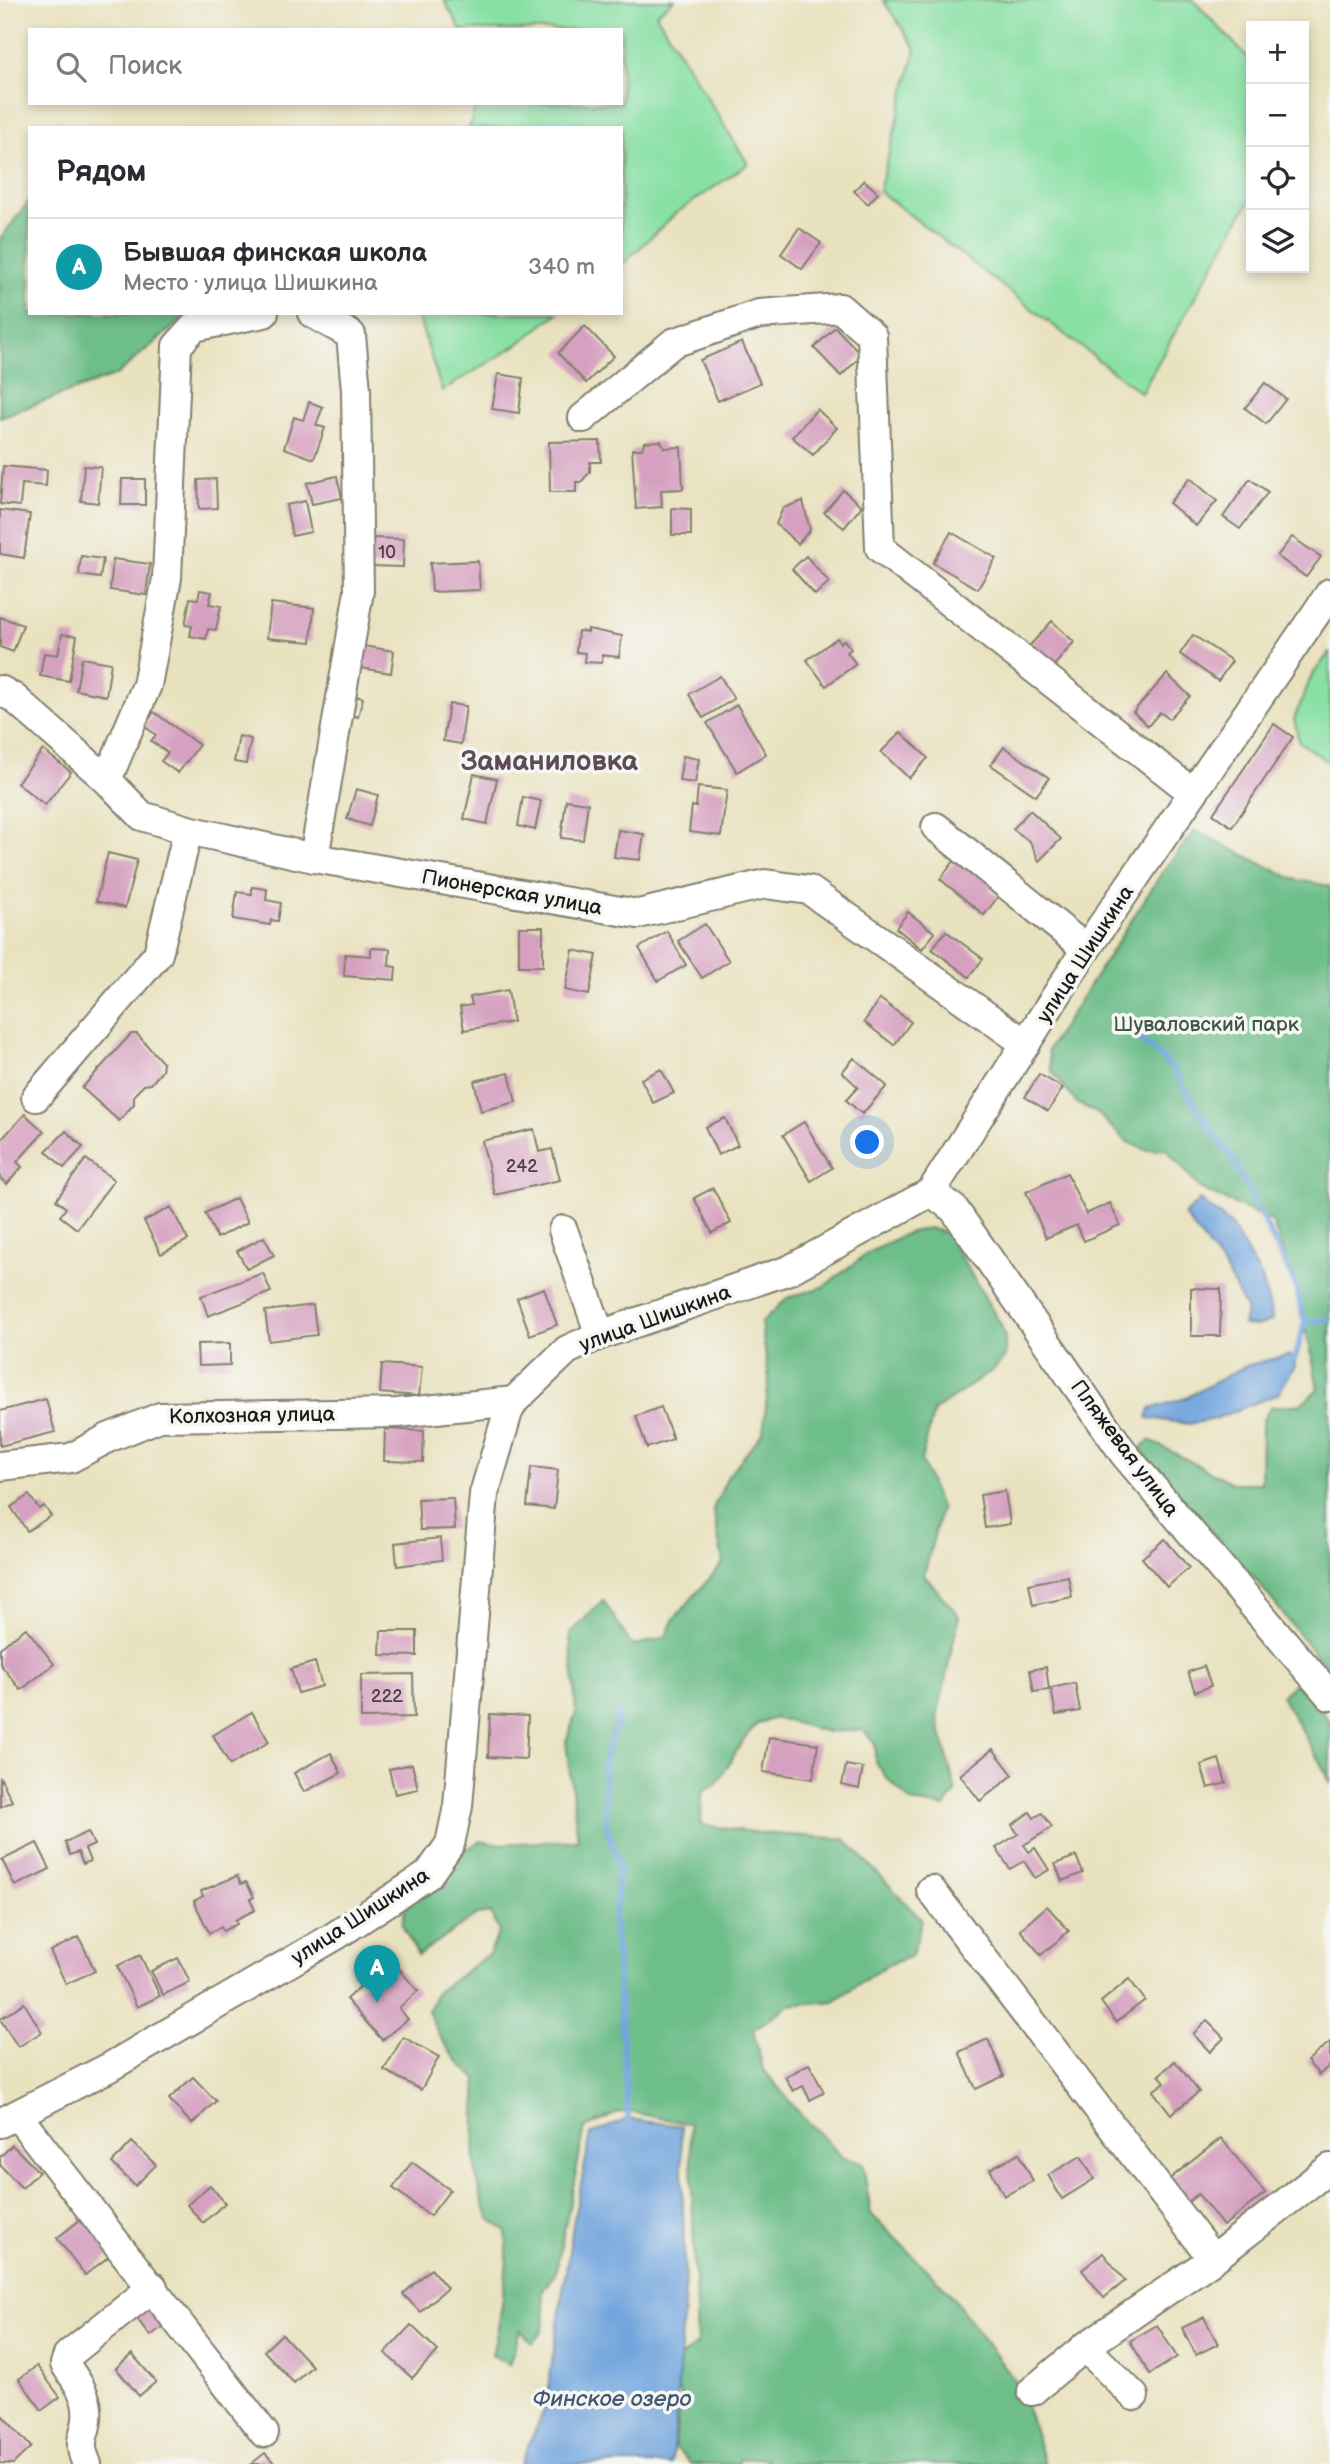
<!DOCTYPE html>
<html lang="ru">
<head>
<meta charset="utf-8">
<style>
  :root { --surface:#fff; --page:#f2f2f3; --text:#2b2b33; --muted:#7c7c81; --line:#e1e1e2; --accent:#c8321e }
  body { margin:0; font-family:"Balsamiq Sans",sans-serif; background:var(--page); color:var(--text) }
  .controls { position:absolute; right:21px; top:21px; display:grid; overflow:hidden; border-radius:0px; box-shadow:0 4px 10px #0003 }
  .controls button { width:63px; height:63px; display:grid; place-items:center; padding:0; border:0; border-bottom:2px solid var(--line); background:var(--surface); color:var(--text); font:35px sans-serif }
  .you { position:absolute; left:868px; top:1143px; width:24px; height:24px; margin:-18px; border:5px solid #fff; border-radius:50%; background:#1a73e8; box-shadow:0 0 0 10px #1a73e833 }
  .badge { display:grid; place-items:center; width:46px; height:46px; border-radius:50%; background:var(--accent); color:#fff; font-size:23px; font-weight:700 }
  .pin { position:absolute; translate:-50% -58px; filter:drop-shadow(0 2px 4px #0008) }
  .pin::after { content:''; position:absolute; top:37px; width:24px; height:21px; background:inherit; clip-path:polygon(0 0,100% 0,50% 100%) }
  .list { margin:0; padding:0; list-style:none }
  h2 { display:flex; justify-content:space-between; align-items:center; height:91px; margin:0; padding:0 28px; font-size:30px }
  h2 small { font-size:23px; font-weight:400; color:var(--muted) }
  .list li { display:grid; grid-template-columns:46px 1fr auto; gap:21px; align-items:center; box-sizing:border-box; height:98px; padding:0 28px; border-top:2px solid var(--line) }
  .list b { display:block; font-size:26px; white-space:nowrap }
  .list p { margin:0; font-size:23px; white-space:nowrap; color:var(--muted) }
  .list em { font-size:23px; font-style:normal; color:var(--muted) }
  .icon { flex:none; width:38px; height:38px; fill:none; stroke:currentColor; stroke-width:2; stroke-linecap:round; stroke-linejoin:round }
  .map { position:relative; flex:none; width:1330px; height:2464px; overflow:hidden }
  .search { position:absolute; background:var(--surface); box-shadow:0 4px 10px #0003; left:28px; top:28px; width:595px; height:77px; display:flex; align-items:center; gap:18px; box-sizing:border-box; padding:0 24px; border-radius:0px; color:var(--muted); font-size:26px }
  .panel { position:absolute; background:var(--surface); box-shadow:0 4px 10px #0003; left:28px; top:126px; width:595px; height:189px; border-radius:0px }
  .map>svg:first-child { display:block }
</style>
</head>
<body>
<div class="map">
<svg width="1330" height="2464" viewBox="0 0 1330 2464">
  <rect width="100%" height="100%" fill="#f6f6f2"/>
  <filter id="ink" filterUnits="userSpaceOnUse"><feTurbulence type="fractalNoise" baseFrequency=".0143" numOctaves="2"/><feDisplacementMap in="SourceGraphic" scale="14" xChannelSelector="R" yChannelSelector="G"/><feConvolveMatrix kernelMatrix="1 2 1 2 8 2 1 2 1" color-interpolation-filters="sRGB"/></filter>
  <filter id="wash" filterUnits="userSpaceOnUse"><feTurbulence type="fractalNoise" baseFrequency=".00686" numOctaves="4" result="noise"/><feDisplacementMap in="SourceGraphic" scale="28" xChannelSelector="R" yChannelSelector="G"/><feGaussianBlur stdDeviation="1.57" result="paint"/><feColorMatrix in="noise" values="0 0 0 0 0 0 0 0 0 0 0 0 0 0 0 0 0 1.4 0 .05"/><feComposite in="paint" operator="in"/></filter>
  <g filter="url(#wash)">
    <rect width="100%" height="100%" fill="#e9e2bf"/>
    <g fill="#89e0a4" stroke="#527e60" stroke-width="2">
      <path d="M444,0H674L656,14L748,164L675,214L621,266V128H469L477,103H621V30H461Z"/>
      <path d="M883,0H1193L1251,61V198L1141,393L879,191L916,49Z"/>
      <path d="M417,313H558L517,345L442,391Z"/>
      <path d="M1330,652V763L1299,742L1294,719L1312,675Z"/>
    </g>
    <g fill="#6ebe8a" stroke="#456d53" stroke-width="2">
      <path d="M30,200V313H184L179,322L116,375L0,417V239Z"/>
      <path d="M1195,831L1293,879L1330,886V1673L1256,1580L1153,1468L1141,1448L1149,1440L1232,1483H1261L1262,1422L1271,1407L1301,1404L1318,1389C1309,1332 1293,1275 1272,1221L1201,1189L1166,1149L1146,1150L1127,1142L1097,1113L1078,1104L1051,1070L1048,1050L1163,871Z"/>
      <path d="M928,1228L947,1233L1001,1325L1005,1339V1357L993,1370L934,1411L921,1460L941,1509L924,1575L959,1616L937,1717L956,1792L945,1807L911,1802L886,1777L875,1760V1743L863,1730L828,1732L776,1718L758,1723L746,1736L717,1783L702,1792L701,1825L761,1833L845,1839L922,1920L912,1956L885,1966L834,2001L789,2005L753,2030L763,2069L795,2108L842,2157L863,2164L871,2214L948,2291L1018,2385L1032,2422L1044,2464H769L765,2458L740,2459L738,2464H691L675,2448L678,2413L686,2404L674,2382L679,2359L697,2344L690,2124L636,2113L620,2112L585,2128L556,2271L542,2292C545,2312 549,2329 532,2343L520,2330L509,2365L492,2355C500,2320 510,2265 506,2231C500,2227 492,2222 489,2217C468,2180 475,2119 477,2079C454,2061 438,2038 428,2011L436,1993L490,1953L499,1931L491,1913L477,1915L418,1955L402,1925L405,1904L456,1856L480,1841L500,1844L578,1840L566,1741L576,1713L570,1634L603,1600L632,1646L666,1637L673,1620L723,1563L713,1509L728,1476L763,1432L769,1379L761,1323L787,1298L823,1287L868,1253L907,1233Z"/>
      <path d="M1296,1683L1330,1721V1785L1326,1773L1281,1695Z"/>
    </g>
    <g fill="#71a4dd" stroke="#46607c" stroke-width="2">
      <path d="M1200,1200L1231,1225L1262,1278L1273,1320L1258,1326L1243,1325L1246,1309L1224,1267L1184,1215Z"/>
      <path d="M1288,1355L1295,1358V1366L1278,1394L1215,1419L1189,1424L1147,1418L1150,1409L1186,1398L1245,1366Z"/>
      <path d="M628,2119L681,2126L685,2292L672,2464H520L545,2408L574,2218L591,2134Z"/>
    </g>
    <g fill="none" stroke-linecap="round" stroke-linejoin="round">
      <g stroke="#71a4dd" stroke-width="6">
        <path d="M1112,1015L1172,1067L1207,1124L1231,1156L1294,1281L1305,1322L1330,1319"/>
        <path d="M1295,1358L1305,1322"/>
        <path d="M620,1714L603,1764L607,1829L619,1864L614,1920L628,2119"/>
      </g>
    </g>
    <g id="blocks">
      <g fill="#d6a1c0">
        <path d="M864,180L878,193L868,204L854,191Z"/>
        <path d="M799,228L821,243L802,269L781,254Z"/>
        <path d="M585,326L614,356L586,383L558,353Z"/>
        <path d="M835,327L862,355L841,376L814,348Z"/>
        <path d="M742,342L760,383L718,401L700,360Z"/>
        <path d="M498,374L523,378L519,413L492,409Z"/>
        <path d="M1265,383L1286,399L1266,424L1245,408Z"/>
        <path d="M309,402L323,407L316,425L325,428L314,459L284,448L294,417L303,420Z"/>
        <path d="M817,409L837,428L813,455L792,437Z"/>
        <path d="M600,441L601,462H590V472L581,482H576V492H550L549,442Z"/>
        <path d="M661,441L664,448L681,447L683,489L661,490L662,507L636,509L632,449H642L644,442Z"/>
        <path d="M3,466L47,470L46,486L22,484L20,506L0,504Z"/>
        <path d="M84,466L101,467L98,503L81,501Z"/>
        <path d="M337,476L342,498L312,504L307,483Z"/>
        <path d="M1190,478L1217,501L1196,526L1169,503Z"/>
        <path d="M122,479H145V505H121Z"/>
        <path d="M216,479L217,508L199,509L198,480Z"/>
        <path d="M1250,479L1268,492L1240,529L1223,517Z"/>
        <path d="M843,490L862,506L844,528L824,512Z"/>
        <path d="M305,501L311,532L292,536L286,505Z"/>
        <path d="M803,501L810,530L798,544L776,524L783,508Z"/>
        <path d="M672,508L691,509V535H672Z"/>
        <path d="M0,510L30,514L24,558L0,554Z"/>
        <path d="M951,532L996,558L978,589L933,563Z"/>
        <path d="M1292,537L1321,557L1306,577L1277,556Z"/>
        <path d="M370,538L404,539L403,567L370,566Z"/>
        <path d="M81,556L103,559L100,578L79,575Z"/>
        <path d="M806,556L829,582L815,595L792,569Z"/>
        <path d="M113,559L150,564L146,595L110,590Z"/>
        <path d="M478,561L480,590L432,592L430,563Z"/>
        <path d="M200,590L212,592L209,604L221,606L216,630L208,629L206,639L190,636L192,626L185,625L190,598L198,599Z"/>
        <path d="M271,603L314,608L311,642L267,638Z"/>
        <path d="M0,617L23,625L13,652L0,647Z"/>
        <path d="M1052,621L1074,642L1048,673L1024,652Z"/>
        <path d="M588,629L622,636L619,657L602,655V663L584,662L585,653L576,652L578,631L588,632Z"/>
        <path d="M62,634L77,636L69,681L40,676L44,653L58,655Z"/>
        <path d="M1193,635L1232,661L1218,681L1180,654Z"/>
        <path d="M837,638L840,643L844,640L851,649L847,652L856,664L826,686L807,660Z"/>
        <path d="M357,645L394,651L391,673L354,667Z"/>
        <path d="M82,658L111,663L106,696L76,690Z"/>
        <path d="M1167,674L1190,696L1169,719L1160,712L1148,726L1133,712Z"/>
        <path d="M720,676L734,699L703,718L689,694Z"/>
        <path d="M351,695L363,698L358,717L346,714Z"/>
        <path d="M449,704L466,706L461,744L443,741Z"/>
        <path d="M737,705L766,754L737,772L707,723Z"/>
        <path d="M154,712L199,745L178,773L161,761L168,753L151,741L156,735L144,726Z"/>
        <path d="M1274,724L1293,737L1232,827L1213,814Z"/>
        <path d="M901,732L928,758L909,778L881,752Z"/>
        <path d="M239,736L251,739L246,764L234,762Z"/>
        <path d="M1004,747L1049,778L1036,796L991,765Z"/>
        <path d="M43,750L71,772L45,805L17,783Z"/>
        <path d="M683,756L699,759L695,783L679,781Z"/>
        <path d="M474,774L497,779L487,824L464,819Z"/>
        <path d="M698,787L727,790L721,836L689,832L692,806L696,807Z"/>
        <path d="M356,789L378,795L370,826L347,819Z"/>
        <path d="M523,797L541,801L535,830L518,826Z"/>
        <path d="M566,800L588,803L583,840L561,838Z"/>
        <path d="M1030,810L1061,839L1039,861L1030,842L1013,829Z"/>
        <path d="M618,830L644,834L640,860L614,857Z"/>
        <path d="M108,853L137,860L125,908L96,901Z"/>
        <path d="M960,854L995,883L990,890L998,897L984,915L940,879Z"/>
        <path d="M252,887L267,889L266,900L281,903L278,921L271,920L270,925L233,919L237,892L252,894Z"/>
        <path d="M908,912L935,933L922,949L896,928Z"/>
        <path d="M705,924L729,961L702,978L678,941Z"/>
        <rect x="519" y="927" width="24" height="39"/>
        <path d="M667,931L686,965L658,981L639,948Z"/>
        <path d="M946,931L983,959L969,977L932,949Z"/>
        <path d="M371,948L390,949L389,966L396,967L395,980L344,976L345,954L371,956Z"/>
        <path d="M573,950L597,955L589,995L565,990Z"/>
        <path d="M508,990L513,1022L464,1030L460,1007L472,1005L470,997Z"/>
        <path d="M880,999L911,1022L894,1045L864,1022Z"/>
        <path d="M131,1034H137L163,1063L162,1071L151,1084L144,1085L134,1095V1104L119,1121L82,1088Z"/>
        <path d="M854,1058L887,1086L862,1114L846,1100L858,1087L842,1072Z"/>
        <path d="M661,1069L674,1093L653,1103L641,1079Z"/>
        <path d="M509,1073L516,1102L481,1111L474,1081Z"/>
        <path d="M1039,1074L1063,1088L1048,1111L1025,1097Z"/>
        <path d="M25,1114L44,1132L17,1162L22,1167L7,1184L0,1178V1141Z"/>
        <path d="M725,1118L738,1145L718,1155L705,1127Z"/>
        <path d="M804,1122L832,1168L811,1181L783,1135Z"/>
        <path d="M534,1129L539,1152L552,1149L560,1180L495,1195L482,1141Z"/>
        <path d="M66,1131L83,1147L64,1168L46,1151Z"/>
        <path d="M86,1159L114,1180L77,1229L60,1216L66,1208L56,1200Z"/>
        <path d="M1067,1173L1086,1214L1110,1203L1120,1225L1084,1241L1077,1225L1046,1238L1026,1192Z"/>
        <path d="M713,1188L731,1223L712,1233L694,1198Z"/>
        <path d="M236,1198L248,1222L217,1238L205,1213Z"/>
        <path d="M171,1207L188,1240L161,1254L144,1221Z"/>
        <path d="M264,1237L274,1255L247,1269L237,1251Z"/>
        <path d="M263,1273L271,1292L208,1316L201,1296Z"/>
        <path d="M544,1288L557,1325L530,1335L517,1298Z"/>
        <path d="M1191,1288L1221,1289L1220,1336H1191Z"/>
        <path d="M313,1305L317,1335L269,1341L265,1311Z"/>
        <path d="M230,1343V1365L198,1366L197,1344Z"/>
        <path d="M382,1364L422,1367L419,1396L380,1393Z"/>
        <path d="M46,1399L55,1432L0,1446V1411Z"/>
        <path d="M661,1407L673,1439L647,1448L636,1416Z"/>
        <path d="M385,1429L424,1431L423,1462L384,1461Z"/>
        <path d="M531,1467L558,1470L554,1509L527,1506Z"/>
        <path d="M1005,1491L1010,1524L985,1528L980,1495Z"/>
        <path d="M29,1495L39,1509L44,1506L51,1516L27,1531L11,1507Z"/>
        <path d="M453,1498L455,1529L420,1530L418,1499Z"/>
        <path d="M440,1538L442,1560L397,1566L395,1543Z"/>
        <path d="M1165,1539L1189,1568L1167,1587L1142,1558Z"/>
        <path d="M1068,1576L1072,1597L1033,1605L1029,1584Z"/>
        <path d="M26,1628L54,1664L21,1690L0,1664V1648Z"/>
        <path d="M381,1631H417V1656L380,1655Z"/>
        <path d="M315,1662L322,1686L298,1693L291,1669Z"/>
        <path d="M1204,1666L1211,1686L1195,1692L1188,1672Z"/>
        <path d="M1046,1667L1049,1690L1034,1692L1030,1670Z"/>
        <path d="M413,1674L414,1717L361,1718V1675Z"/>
        <path d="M1075,1683L1080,1711L1056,1715L1051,1688Z"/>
        <path d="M252,1712L269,1742L230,1765L213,1735Z"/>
        <path d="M490,1714L528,1716L526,1759L488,1757Z"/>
        <path d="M769,1737L818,1744L813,1779L763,1772Z"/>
        <path d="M993,1749L1013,1775L980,1801L960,1775Z"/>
        <path d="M331,1753L341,1773L304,1792L294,1773Z"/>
        <path d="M1219,1759L1226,1783L1208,1788L1201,1765Z"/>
        <path d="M412,1764L418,1789L395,1794L389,1769Z"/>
        <path d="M846,1765L863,1768L859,1789L842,1785Z"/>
        <path d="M0,1777L12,1801L0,1807Z"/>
        <path d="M1030,1812L1034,1818L1042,1813L1052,1827L1024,1845L1029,1852L1035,1848L1049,1870L1035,1878L1024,1861L1010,1869L996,1848L1018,1834L1012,1825Z"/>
        <path d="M88,1832L94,1845L85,1849L90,1861L83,1864L78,1852L70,1855L65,1842Z"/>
        <path d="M37,1843L50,1869L15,1886L2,1860Z"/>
        <path d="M1076,1856L1083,1873L1062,1881L1055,1864Z"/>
        <path d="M237,1876L241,1884L246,1882L254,1897L250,1899L255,1910L235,1920L237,1924L223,1931L221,1927L209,1933L194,1901L203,1896L201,1891Z"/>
        <path d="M1047,1906L1069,1931L1041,1955L1020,1930Z"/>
        <path d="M79,1937L95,1971L66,1984L50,1951Z"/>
        <path d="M140,1955L160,1996L137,2007L117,1966Z"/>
        <path d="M178,1958L190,1982L163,1995L151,1971Z"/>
        <path d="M391,1960L418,1991L399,2008L408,2019L382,2040L346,1999Z"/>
        <path d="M1129,1979L1145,2000L1116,2022L1101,2002Z"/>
        <path d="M24,2003L42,2032L18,2047L0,2019Z"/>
        <path d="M1207,2021L1224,2038L1210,2052L1193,2034Z"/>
        <path d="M403,2037L439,2057L421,2090L384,2070Z"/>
        <path d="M988,2039L1004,2076L976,2089L959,2052Z"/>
        <path d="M1330,2042V2065L1319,2075L1307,2061Z"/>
        <path d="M1175,2061L1199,2092L1171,2114L1153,2091L1165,2082L1159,2075Z"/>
        <path d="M809,2064L824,2092L810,2100L803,2086L793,2091L785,2077Z"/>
        <path d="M193,2077L216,2101L192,2124L169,2099Z"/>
        <path d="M1221,2138L1265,2193L1223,2226L1198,2194L1185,2204L1167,2181Z"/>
        <path d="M132,2142L156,2165L135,2186L112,2163Z"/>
        <path d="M12,2145L39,2172L22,2188L0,2165V2157Z"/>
        <path d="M1019,2153L1033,2181L1004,2196L990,2169Z"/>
        <path d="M1081,2156L1094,2179L1062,2199L1048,2175Z"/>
        <path d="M412,2162L450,2190L430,2216L393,2188Z"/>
        <path d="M210,2185L225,2203L203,2223L187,2205Z"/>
        <path d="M84,2217L112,2254L85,2275L57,2238Z"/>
        <path d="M1103,2253L1125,2281L1104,2298L1082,2270Z"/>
        <path d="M431,2269L447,2288L420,2312L403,2294Z"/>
        <path d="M154,2298L171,2320L150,2336L133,2313Z"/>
        <path d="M1204,2317L1218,2344L1196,2355L1182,2328Z"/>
        <path d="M411,2325L438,2351L412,2378L385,2353Z"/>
        <path d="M1157,2325L1177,2357L1150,2374L1130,2341Z"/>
        <path d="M282,2334L312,2366L294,2383L264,2351Z"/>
        <path d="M132,2354L156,2382L139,2396L116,2368Z"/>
        <path d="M37,2366L60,2397L42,2410L19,2379Z"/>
        <path d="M3,2416L31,2447L13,2464L0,2463V2419Z"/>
        <path d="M265,2453L275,2464H251Z"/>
      </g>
    </g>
  </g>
  <g filter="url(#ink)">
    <use href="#blocks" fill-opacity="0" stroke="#827f6e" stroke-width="2"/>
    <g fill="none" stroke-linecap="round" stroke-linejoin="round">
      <g stroke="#827f6e" stroke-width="32">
        <g id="minor">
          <path d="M312,313L351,335L356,390L359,591L314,858"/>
          <path d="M583,418L673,343L759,314L840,308L872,336L880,548L1192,792"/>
          <path d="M0,690L14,698L107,780L142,816L188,830L314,858L638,914L765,884L809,890L1026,1044"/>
          <path d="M107,780L147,685L167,578L177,346L194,327L264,313"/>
          <path d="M936,827L1086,949"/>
          <path d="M36,1097L158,954L188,830"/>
          <path d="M931,1192L954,1209L1125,1455L1330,1696"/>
          <path d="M563,1230L600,1335"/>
          <path d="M0,1466L71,1458L108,1438L160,1417L397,1413L514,1401"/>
          <path d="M931,1890L1213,2259L1330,2168"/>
          <path d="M17,2115L264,2433"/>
          <path d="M0,2123L108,2068L335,1936L428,1875L450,1844L458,1806L484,1494L508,1412L514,1401L567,1350L600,1335L789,1270L931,1192L1086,949L1330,593"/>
          <path d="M1085,2347L1134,2396"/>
          <path d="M1032,2391L1085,2347L1213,2259"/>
          <path d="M87,2464C74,2436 90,2434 87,2409C86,2392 74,2378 65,2364L68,2355L153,2287"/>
        </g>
      </g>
      <use href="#minor" stroke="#fff" stroke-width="28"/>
    </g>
  </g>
  <g text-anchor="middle" stroke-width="7" stroke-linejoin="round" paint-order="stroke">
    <g font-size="18" fill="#4a3d45">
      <text x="387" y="558">10</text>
      <text x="522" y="1172">242</text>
      <text x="387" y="1702">222</text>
    </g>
    <g font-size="21" fill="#1c1c1c" stroke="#f6f6f2">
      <text transform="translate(512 892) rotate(10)" y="7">Пионерская улица</text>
      <text transform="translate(1085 954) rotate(-57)" y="7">улица Шишкина</text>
      <text transform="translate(655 1318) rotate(-20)" y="7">улица Шишкина</text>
      <text transform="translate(252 1415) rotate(-1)" y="7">Колхозная улица</text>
      <text transform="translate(1125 1448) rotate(53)" y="7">Пляжевая улица</text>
      <text transform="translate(360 1916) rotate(-33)" y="7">улица Шишкина</text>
    </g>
    <g font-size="21" fill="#3d5745" stroke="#f6f6f2">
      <text x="1206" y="1031">Шуваловский парк</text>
    </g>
    <g font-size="23" font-style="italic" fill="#425973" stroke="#f6f6f2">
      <text x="612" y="2406">Финское озеро</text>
    </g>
    <g font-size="28" font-weight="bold" fill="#5d4b55" stroke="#f6f6f2">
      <text x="549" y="770">Заманиловка</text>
    </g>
  </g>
</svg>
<div class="controls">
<button>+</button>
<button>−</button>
<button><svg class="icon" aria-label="locate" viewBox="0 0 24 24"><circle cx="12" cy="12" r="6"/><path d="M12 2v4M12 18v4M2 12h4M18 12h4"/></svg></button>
<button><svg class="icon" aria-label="layers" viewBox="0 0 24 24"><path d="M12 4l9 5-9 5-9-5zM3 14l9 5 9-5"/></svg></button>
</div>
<div class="you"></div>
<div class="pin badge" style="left:377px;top:2003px;background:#0f9aa8">A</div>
<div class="search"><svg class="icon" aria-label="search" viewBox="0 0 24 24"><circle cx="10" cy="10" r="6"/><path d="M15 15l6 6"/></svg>Поиск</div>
<section class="panel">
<h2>Рядом<small></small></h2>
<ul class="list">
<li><span class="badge" style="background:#0f9aa8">A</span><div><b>Бывшая финская школа</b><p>Место · улица Шишкина</p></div><em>340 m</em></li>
</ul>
</section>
</div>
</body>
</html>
